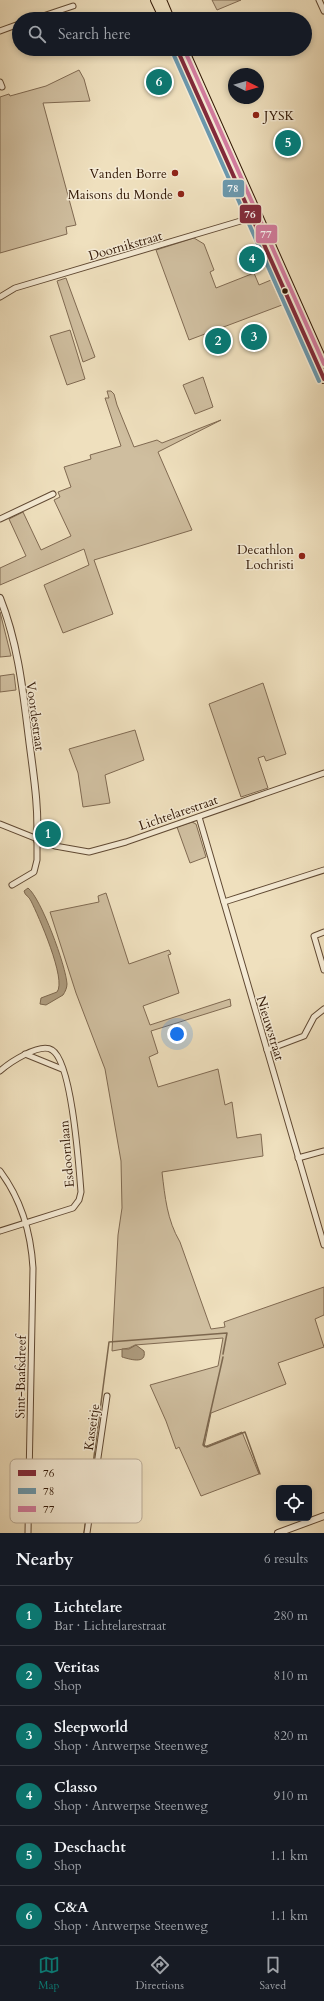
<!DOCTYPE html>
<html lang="en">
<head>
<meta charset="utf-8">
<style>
  :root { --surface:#171b24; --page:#20242c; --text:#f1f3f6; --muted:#9ea1a6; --line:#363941; --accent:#0f766e }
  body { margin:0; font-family:Cardo,serif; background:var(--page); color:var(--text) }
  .controls { position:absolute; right:12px; bottom:12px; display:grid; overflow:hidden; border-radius:6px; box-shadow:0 2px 6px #0003 }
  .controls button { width:36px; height:36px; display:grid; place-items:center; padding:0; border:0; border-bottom:1px solid var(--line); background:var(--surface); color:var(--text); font:20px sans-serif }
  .compass { position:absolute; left:228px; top:68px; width:36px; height:36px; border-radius:50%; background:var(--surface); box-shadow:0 2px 6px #0003; rotate:95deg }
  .you { position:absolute; left:177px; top:1034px; width:14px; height:14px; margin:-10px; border:3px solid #fff; border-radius:50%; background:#1a73e8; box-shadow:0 0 0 6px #1a73e833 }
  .badge { display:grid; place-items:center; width:26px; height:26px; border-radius:50%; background:var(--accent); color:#fff; font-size:13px; font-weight:700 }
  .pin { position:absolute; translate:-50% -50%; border:2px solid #fff; box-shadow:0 1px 4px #0006 }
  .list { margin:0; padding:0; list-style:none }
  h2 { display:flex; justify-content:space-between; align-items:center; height:52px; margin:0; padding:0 16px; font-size:17px }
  h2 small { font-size:13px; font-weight:400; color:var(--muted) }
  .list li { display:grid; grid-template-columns:26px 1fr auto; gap:12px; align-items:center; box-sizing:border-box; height:60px; padding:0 16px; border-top:1px solid var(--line) }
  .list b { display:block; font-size:15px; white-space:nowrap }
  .list p { margin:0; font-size:13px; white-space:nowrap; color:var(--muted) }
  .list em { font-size:13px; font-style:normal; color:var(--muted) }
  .icon { flex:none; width:22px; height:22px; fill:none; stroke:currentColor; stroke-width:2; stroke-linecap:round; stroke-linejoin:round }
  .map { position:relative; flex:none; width:324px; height:1533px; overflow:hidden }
  .search { position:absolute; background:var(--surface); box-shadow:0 2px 6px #0003; left:12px; right:12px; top:12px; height:44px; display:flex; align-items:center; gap:10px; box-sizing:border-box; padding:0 14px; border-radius:22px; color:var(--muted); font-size:15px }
  .sheet { height:412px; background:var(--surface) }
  nav { display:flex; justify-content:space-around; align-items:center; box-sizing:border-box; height:56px; border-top:1px solid var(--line); background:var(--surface); font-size:11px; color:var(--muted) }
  nav a { display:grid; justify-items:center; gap:2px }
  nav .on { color:var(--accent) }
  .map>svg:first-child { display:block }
</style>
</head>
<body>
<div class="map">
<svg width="324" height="1533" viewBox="0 0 324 1533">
  <rect width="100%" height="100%" fill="#efe0be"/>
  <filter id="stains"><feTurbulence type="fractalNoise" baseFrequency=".005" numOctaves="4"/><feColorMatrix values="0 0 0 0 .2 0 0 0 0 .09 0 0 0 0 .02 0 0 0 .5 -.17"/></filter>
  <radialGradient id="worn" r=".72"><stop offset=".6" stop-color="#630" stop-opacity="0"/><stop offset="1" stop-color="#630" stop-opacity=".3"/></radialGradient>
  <g fill="#cfbe9f" stroke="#806a52">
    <path d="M212,0H241L217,10Z"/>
    <path d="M79,70L84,79L90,101L43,103L76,225L66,227L67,234L0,253V97L9,94L10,96L46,86Z"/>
    <path d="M194,238L204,244L214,270L210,272L216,288L254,273L259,285L271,280L282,305L189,340L156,250Z"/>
    <path d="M66,278L95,357L83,362L57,281Z"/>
    <path d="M70,330L85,379L67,385L50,336Z"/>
    <path d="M203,377L213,407L195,414L183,385Z"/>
    <path d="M107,391H111L114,394L117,405L134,447L157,440L162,443L221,420L158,452L192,530L94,560L113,614L63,633L44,585L89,565L84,549L0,585V568L26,556L9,519L23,512L41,550L71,536L54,500L60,497L58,492L71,487L64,467L91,459L90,455L121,446L105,398H109Z"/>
    <path d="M0,612L11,656L0,657Z"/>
    <path d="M14,674L16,690L0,692V676Z"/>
    <path d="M263,683L286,754L266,761L264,756L258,758L268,788L241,797L209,704Z"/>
    <path d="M135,730L144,760L105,775L110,803L83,807L78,773L69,749Z"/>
    <path d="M192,822L196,824L206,857L190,863L177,827Z"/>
    <path d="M106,893L129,964L169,950L171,954L168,955L179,993L143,1006L150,1025L230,999L231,1006L151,1031L158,1053L149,1057L158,1087L218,1069L225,1105L232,1102L237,1138L261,1134L263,1156L162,1172C165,1197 167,1220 180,1242L211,1329L225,1327L224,1322L324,1287V1315L315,1319L324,1347L278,1363L286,1384L211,1413L204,1447L242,1432L259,1474L201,1496L179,1447L176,1449L166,1421L150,1385L218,1366L223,1338L135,1345L129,1348L112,1351L118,1235L122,1208L121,1161L105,1069L76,993L50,912L99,902L98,896Z"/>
  </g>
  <g fill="#ae9c7f" stroke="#7c674e">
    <path d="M28,888C41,898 66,966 67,984C67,988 65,992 63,995L46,1005L40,1004L41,998L57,992C67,980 38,915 31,901C29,896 25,896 24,891Z"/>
    <path d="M136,1345L144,1351C147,1365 129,1359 122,1357V1349H129Z"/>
  </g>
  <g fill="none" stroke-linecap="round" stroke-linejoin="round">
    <g stroke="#7c674e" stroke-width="1.5">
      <path d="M223,1357L203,1445L207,1447L245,1432L260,1474"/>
      <path d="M84,1533L109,1342L227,1333L223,1354"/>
    </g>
    <g stroke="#604933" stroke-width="7">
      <g id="minor">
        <path d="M319,0L324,11"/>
        <path d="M34,19L73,6"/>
        <path d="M0,31L19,24"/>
        <path d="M0,82L2,87"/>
        <path d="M0,297L15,288L254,217"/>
        <path d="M0,519L53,494"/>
        <path d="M199,817L324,1245"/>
        <path d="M0,824L55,846L89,852L126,842L324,773"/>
        <path d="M12,885L34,872L37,860V840"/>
        <path d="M224,902L324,870"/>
        <path d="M324,932L314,936L324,970"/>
        <path d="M267,1050L304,1036L314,1017L324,1009"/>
        <path d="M25,1054L62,1069"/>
        <path d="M0,1071C9,1063 40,1042 52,1050C72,1062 79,1167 81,1192L79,1200L73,1208L0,1231"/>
        <path d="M298,1158L324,1151"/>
        <path d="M0,1171C21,1199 31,1234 33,1268L28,1533"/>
        <path d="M87,1533L107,1396"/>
      </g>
    </g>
    <g stroke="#604933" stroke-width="8">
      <g id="tertiary">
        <path d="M0,598C18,643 23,691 29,739C33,772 39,806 37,840"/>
        <path d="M278,1533L324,1516"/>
      </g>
    </g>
    <g stroke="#311705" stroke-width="10">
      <g id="primary">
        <path d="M155,0L164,19"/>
        <path d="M162,0L170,19"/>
        <path d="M177,49L324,379"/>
        <path d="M184,49L324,364"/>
      </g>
    </g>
    <use href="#minor" stroke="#f5ebd5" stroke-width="5"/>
    <use href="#tertiary" stroke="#f5ebd5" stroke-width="6"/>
    <use href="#primary" stroke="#efe0be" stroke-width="8"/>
    <g stroke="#f5ebd5" stroke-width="7">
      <path id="bus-1" d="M177,49L324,379"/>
    </g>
    <g stroke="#f5ebd5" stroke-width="7">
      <path id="bus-2" d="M172,51L319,381"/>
    </g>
    <g stroke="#f5ebd5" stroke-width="7">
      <path id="bus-3" d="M184,49L324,364"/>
    </g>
    <use href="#bus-1" stroke="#822a3a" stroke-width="4"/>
    <use href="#bus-2" stroke="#6a98ad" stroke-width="4"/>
    <use href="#bus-3" stroke="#d37c9f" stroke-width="4"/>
  </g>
  <g fill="#8f2418" stroke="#f5ebd5" stroke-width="1.5">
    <circle cx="256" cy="115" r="4"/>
    <circle cx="175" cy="173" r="4"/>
    <circle cx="181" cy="194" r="4"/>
    <circle cx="302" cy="556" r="4"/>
  </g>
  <circle fill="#311705" stroke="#f5ebd5" stroke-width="1.5" cx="285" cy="291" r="3.5"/>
  <g text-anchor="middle" stroke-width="3" stroke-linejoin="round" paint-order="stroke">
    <g font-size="13" fill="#311705" stroke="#f5ebd5" text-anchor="end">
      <text x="264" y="120" text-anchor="start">JYSK</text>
      <text x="167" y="178">Vanden Borre</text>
      <text x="173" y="199">Maisons du Monde</text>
      <text x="294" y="554">Decathlon<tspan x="294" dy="15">Lochristi</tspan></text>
    </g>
    <g font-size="13" fill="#311705" stroke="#f5ebd5">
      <text transform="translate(125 245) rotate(-16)" y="5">Doornikstraat</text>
      <text transform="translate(36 716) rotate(82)" y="5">Voordestraat</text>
      <text transform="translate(178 812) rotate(-19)" y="5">Lichtelarestraat</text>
      <text transform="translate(271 1028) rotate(73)" y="5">Nieuwstraat</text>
      <text transform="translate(66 1154) rotate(-95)" y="5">Esdoornlaan</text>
      <text transform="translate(20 1377) rotate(-89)" y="5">Sint-Baafsdreef</text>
      <text transform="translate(91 1427) rotate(-82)" y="5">Kasseitje</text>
    </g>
  </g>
  <rect x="10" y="1459" width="132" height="64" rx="6" fill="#f5ebd5" stroke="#baab97" stroke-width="1"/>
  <rect x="18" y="1470" width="18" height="6" fill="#822a3a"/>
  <rect x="18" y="1488" width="18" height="6" fill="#6a98ad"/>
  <rect x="18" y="1506" width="18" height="6" fill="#d37c9f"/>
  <g font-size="11" fill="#311705">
    <text x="43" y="1477">76</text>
    <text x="43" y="1495">78</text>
    <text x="43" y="1513">77</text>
  </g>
  <g stroke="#f5ebd5" stroke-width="1.5">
    <rect x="222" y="179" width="23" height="19" rx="4" fill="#6a98ad"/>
    <rect x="239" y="204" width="23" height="20" rx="4" fill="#822a3a"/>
    <rect x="255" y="224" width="23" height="20" rx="4" fill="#d37c9f"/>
  </g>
  <g font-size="11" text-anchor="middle" font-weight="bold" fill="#fff">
    <text x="233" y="192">78</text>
    <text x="250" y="218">76</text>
    <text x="266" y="238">77</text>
  </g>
  <rect width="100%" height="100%" filter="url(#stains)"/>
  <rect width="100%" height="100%" fill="url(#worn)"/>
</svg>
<div class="controls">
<button><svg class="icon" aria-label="locate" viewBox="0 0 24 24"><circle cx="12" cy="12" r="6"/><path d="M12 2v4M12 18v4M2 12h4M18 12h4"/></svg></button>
</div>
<svg class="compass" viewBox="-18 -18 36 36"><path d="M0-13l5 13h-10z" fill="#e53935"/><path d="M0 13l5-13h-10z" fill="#9ea1a6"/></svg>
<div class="you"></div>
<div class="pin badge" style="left:48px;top:834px">1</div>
<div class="pin badge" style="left:218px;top:341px">2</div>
<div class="pin badge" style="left:254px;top:337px">3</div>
<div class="pin badge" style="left:252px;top:259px">4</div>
<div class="pin badge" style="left:288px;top:143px">5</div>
<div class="pin badge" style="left:159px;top:82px">6</div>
<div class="search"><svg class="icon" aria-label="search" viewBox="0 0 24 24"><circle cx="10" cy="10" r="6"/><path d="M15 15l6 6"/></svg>Search here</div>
</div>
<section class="sheet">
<h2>Nearby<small>6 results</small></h2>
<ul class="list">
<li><span class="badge">1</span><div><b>Lichtelare</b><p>Bar · Lichtelarestraat</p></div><em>280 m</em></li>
<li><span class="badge">2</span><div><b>Veritas</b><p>Shop</p></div><em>810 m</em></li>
<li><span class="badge">3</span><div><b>Sleepworld</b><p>Shop · Antwerpse Steenweg</p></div><em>820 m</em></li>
<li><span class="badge">4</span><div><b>Classo</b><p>Shop · Antwerpse Steenweg</p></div><em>910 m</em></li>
<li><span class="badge">5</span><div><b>Deschacht</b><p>Shop</p></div><em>1.1 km</em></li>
<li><span class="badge">6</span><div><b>C&amp;A</b><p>Shop · Antwerpse Steenweg</p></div><em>1.1 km</em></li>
</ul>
</section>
<nav>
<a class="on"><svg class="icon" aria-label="map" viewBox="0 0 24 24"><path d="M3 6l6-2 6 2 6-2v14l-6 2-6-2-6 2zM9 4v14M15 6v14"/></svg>Map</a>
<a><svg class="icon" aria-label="directions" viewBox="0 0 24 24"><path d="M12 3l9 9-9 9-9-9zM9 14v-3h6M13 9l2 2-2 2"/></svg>Directions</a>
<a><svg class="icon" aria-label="saved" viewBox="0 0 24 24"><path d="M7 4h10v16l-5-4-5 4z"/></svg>Saved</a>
</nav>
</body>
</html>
